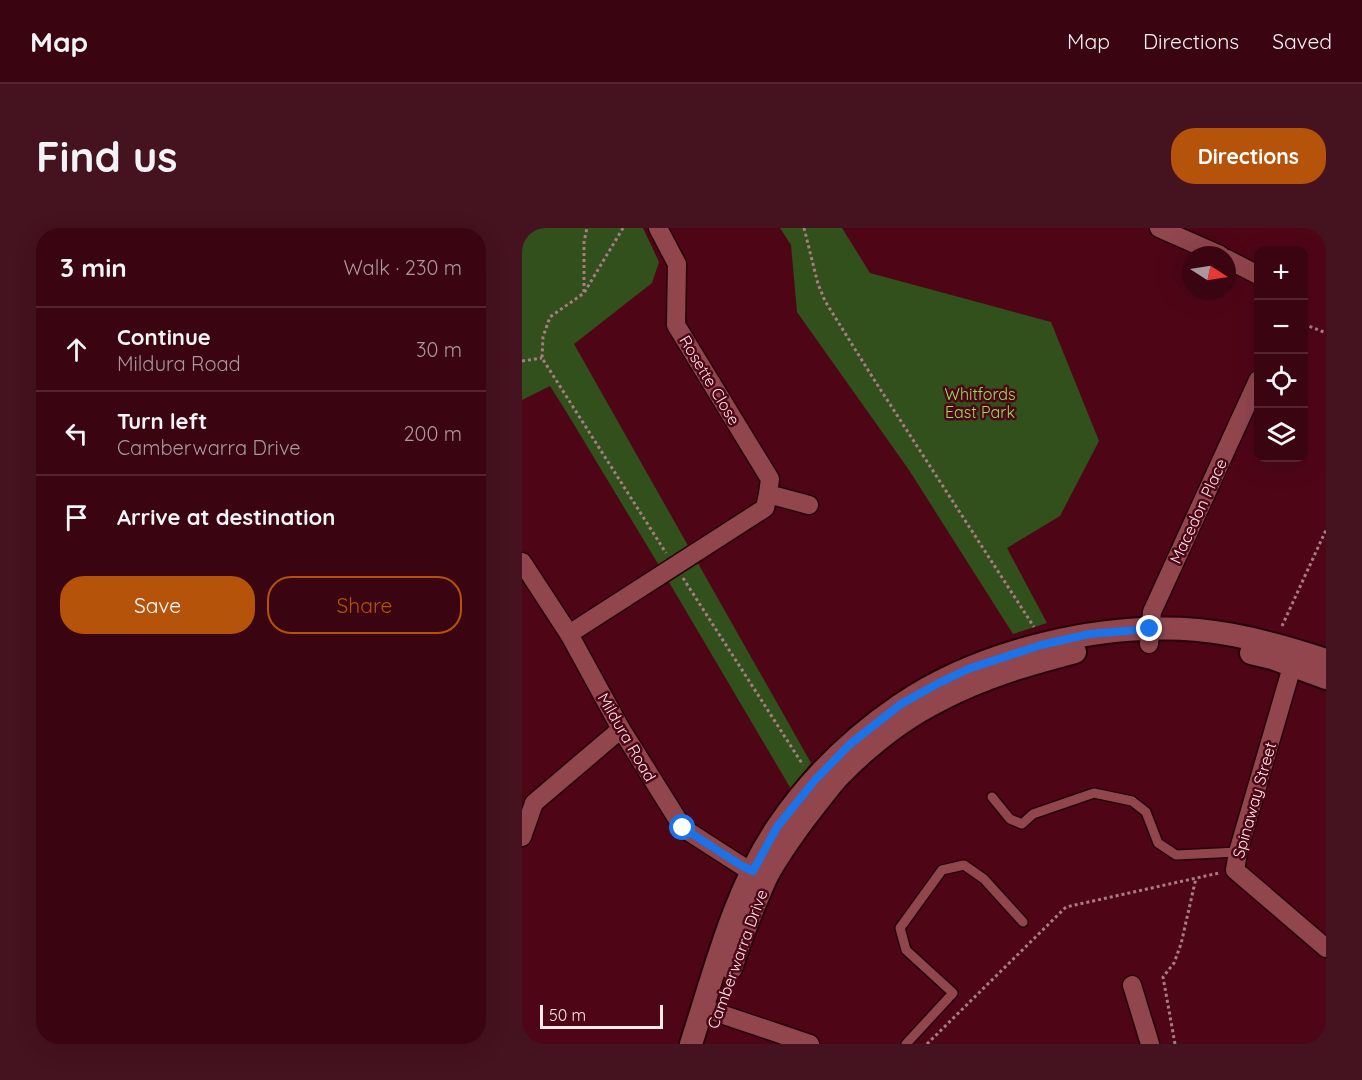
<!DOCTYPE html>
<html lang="en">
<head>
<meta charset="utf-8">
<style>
  :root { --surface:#3a0411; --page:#45121f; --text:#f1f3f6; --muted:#ab989f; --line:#542531; --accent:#b45309 }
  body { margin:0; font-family:Quicksand,sans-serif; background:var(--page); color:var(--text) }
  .controls { position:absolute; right:18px; top:18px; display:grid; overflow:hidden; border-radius:12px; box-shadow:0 6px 24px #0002 }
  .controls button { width:54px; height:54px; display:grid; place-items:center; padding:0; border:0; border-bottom:2px solid var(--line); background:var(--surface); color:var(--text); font:30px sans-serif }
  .compass { position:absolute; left:660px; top:18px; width:54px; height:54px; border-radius:50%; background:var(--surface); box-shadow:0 6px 24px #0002; rotate:102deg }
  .scale { position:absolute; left:18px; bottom:15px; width:123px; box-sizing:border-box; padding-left:6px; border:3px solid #fbe8e9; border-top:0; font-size:16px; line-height:21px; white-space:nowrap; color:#fbe8e9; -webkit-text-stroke:4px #4e0617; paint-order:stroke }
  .stop { position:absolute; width:18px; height:18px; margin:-14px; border:4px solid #1a73e8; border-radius:50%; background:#fff }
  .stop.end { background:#1a73e8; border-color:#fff; box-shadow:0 2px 6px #0008 }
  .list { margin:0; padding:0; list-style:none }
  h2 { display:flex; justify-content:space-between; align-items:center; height:78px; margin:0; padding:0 24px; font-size:26px }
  h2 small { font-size:20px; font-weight:400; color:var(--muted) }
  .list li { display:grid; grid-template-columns:39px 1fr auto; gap:18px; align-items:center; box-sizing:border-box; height:84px; padding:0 24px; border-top:2px solid var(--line) }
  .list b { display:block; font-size:22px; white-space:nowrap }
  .list p { margin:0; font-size:20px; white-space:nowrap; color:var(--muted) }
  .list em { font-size:20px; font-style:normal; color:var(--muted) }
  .actions { display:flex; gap:12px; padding:18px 24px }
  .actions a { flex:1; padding:14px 0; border:2px solid var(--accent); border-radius:24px; text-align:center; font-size:21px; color:var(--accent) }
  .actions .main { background:var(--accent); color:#fff }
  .icon { flex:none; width:33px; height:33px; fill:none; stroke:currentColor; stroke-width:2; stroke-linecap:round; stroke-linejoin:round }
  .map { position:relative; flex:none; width:804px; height:816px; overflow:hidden; border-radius:24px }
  header { display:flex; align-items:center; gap:36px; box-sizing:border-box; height:84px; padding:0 30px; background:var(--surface); border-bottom:2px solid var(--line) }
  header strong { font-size:28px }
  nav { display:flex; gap:33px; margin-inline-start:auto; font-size:21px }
  .intro { display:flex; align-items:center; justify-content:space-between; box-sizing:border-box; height:144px; padding:0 36px }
  h1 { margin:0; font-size:42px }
  .button { padding:15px 27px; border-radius:24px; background:var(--accent); color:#fff; font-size:21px; font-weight:700 }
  main { display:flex; gap:36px; padding:0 36px }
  aside { flex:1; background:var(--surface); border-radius:24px; box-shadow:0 6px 24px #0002 }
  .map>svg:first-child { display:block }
</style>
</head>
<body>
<header>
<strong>Map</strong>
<nav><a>Map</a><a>Directions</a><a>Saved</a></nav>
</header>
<div class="intro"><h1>Find us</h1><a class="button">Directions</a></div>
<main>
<aside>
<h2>3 min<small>Walk · 230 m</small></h2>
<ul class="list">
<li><svg class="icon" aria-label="ahead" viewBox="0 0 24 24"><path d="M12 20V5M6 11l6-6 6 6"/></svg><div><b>Continue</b><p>Mildura Road</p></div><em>30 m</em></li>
<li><svg class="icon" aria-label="left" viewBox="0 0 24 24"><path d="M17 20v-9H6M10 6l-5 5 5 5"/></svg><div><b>Turn left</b><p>Camberwarra Drive</p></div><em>200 m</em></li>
<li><svg class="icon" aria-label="arrive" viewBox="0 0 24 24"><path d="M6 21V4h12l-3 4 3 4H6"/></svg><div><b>Arrive at destination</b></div></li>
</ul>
<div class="actions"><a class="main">Save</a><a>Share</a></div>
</aside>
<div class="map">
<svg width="804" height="816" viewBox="0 0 804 816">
  <rect width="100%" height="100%" fill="#4e0617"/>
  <g fill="#31501b">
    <path d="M0,0H121L137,34L130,55L52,116L289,535L269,561L141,344L45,185L28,158L0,172Z"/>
    <path d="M258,0H320L348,45L529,94L577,213L538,288L485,320L525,395L491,406L387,242L275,84L269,17Z"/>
  </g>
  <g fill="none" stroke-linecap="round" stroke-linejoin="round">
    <g stroke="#250308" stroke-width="12">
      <g id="service">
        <path d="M470,569L488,591L500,596L511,586L572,565L610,573L624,584L636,615L654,627L716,624"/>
        <path d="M384,816L431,765L384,722L378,700L420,642L442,637L462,651L501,694"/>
      </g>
    </g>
    <g stroke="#250308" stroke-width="21">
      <g id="minor">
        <path d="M136,0L155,36L154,97L248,251L246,266L287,277"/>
        <path d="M637,0L698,27"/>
        <path d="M705,31L736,47"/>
        <path d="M0,334L47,406L99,501L161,600L220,638L242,648"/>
        <path d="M47,406L243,280L246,266"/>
        <path d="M627,416L630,384L736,152"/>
        <path d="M774,425L716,624L713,642L804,720"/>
        <path d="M0,609L12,575L99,501"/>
        <path d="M610,757L628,816"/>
        <path d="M181,780L288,816"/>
      </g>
    </g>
    <g stroke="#250308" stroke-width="26">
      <g id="tertiary">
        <path d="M729,425L750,430L804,450"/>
        <path d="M209,740C219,709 231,679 244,650C254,630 268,611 281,593C292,579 303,564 315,550C345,519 381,490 420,471C462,449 507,436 553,424"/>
        <path d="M169,816C193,742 212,663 256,598C288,551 331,509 378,477C459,422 579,394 676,402C720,406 762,418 804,432"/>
      </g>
    </g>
    <g stroke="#a87c85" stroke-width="3" stroke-dasharray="3 3" stroke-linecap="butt">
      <path d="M101,0L62,65L28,89L21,109L20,130L144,325"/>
      <path d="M282,0L296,56L303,73L351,150L512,399"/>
      <path d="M62,64V14L65,0"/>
      <path d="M782,96L804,105"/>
      <path d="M0,133L20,130"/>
      <path d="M161,350L281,537"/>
      <path d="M760,398L804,302"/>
      <path d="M405,816L544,679L697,645"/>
      <path d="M653,816L641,749L652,735L659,716L674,650"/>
    </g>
    <use href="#service" stroke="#91464e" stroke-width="9"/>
    <use href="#minor" stroke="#91464e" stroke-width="18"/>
    <use href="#tertiary" stroke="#91464e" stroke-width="22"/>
  </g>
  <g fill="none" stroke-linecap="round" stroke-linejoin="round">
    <path stroke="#1a73e8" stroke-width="8" d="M161,600L220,638L231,643L255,599L293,552L328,516L379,476L415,456L446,441L519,417L567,406L628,401"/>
  </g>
  <g text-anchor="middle" stroke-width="5" stroke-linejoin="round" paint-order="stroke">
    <g font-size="16" fill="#fbe8e9" stroke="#4e0617">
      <text transform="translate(188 152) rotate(59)" y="6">Rosette Close</text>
      <text transform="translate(676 283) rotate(-65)" y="6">Macedon Place</text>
      <text transform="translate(105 509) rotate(60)" y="6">Mildura Road</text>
      <text transform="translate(732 572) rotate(-74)" y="6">Spinaway Street</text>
      <text transform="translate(215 731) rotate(-70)" y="6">Camberwarra Drive</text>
    </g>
    <g font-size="16" fill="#91e457" stroke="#4e0617">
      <text x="458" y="172">Whitfords<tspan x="458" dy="18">East Park</tspan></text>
    </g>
  </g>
</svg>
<div class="controls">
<button>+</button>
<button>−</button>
<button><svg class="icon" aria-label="locate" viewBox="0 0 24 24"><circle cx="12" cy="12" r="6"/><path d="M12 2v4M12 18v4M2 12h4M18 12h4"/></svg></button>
<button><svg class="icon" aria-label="layers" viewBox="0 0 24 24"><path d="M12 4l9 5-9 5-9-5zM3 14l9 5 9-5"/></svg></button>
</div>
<svg class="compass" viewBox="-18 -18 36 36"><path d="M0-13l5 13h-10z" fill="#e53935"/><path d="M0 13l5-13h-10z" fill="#ab989f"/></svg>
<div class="scale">50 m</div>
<div class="stop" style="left:161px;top:600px"></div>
<div class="stop end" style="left:628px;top:401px"></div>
</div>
</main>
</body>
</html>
